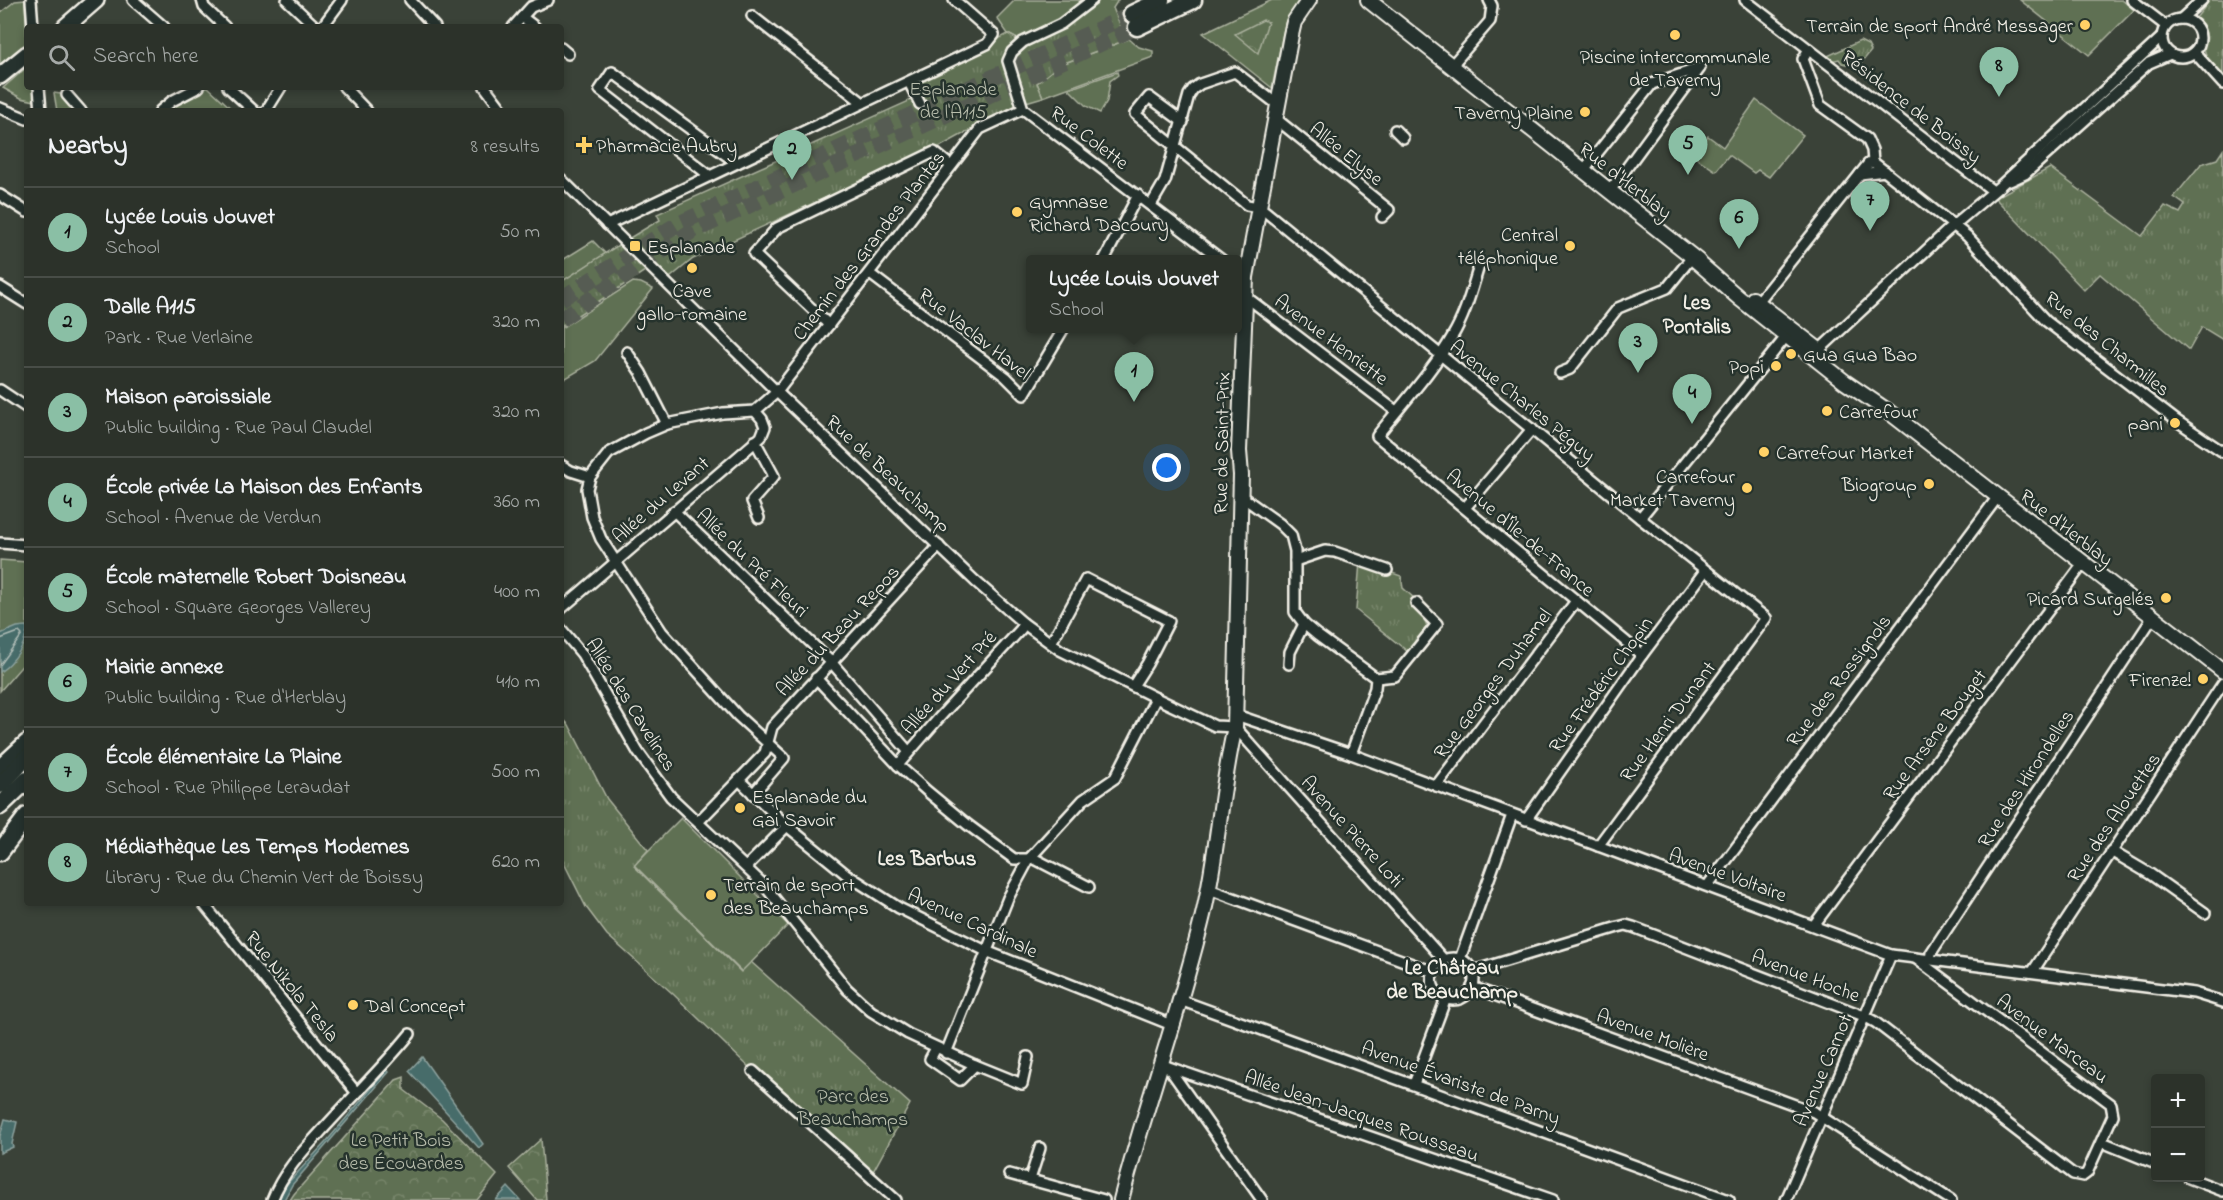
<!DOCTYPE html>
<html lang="en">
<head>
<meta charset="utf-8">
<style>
  :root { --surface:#2c322a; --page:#383e36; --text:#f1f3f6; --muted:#a6aaa8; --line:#484d47; --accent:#8abfa5 }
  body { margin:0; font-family:"Indie Flower",sans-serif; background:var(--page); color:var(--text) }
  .controls { position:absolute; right:18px; bottom:18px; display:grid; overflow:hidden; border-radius:6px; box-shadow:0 3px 9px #0003 }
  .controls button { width:54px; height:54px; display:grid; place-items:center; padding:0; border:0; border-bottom:2px solid var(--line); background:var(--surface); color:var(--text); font:30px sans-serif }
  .you { position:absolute; left:1167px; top:468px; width:21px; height:21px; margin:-15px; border:4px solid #fff; border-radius:50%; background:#1a73e8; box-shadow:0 0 0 9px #1a73e833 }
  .badge { display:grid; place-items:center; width:39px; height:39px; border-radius:50%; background:var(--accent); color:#111; font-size:20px; font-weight:700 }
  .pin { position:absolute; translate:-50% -50px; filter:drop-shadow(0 2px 3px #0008) }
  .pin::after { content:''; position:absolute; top:32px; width:21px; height:18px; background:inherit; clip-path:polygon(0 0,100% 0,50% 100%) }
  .popup { position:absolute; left:1026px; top:255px; width:216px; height:78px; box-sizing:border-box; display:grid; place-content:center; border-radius:6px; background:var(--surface); filter:drop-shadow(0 2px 4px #0005); font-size:20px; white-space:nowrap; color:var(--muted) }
  .popup b { font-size:22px; color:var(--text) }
  .popup::after { content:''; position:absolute; left:50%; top:100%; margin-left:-12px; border:12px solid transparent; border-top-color:var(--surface) }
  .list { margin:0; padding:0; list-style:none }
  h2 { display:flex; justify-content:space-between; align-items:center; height:78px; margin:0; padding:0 24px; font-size:26px }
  h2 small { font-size:20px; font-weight:400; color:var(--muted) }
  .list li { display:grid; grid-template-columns:39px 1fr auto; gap:18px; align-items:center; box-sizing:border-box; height:90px; padding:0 24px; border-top:2px solid var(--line) }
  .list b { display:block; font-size:22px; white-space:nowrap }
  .list p { margin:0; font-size:20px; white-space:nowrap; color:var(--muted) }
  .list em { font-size:20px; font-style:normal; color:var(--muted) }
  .icon { flex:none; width:33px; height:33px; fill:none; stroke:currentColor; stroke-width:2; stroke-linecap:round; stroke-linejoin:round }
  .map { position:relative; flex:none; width:2223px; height:1200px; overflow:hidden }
  .search { position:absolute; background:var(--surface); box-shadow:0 3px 9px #0003; left:24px; top:24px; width:540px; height:66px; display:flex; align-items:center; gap:15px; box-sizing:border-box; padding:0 21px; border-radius:6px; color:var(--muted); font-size:22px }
  .panel { position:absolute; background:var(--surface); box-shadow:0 3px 9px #0003; left:24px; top:108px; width:540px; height:798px; border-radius:6px }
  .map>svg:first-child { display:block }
</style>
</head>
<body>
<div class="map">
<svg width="2223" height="1200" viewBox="0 0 2223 1200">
  <defs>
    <pattern id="forest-crowns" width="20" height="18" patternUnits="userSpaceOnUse" patternTransform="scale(1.5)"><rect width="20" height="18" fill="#5f7052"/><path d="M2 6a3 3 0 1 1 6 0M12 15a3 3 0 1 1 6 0" fill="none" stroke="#77856b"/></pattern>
    <pattern id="park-tufts" width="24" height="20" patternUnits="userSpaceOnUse" patternTransform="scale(1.5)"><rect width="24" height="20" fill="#5f7052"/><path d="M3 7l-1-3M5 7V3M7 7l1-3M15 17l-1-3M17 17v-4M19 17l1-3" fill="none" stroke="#77856b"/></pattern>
  </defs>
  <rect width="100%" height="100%" fill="#3a4238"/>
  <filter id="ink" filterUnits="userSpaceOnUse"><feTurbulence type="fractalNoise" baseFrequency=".0167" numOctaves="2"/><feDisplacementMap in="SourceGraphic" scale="12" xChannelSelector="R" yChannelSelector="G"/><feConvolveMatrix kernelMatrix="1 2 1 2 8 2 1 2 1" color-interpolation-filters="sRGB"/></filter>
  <g filter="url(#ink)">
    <g fill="#5f7052" stroke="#aab09d" stroke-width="1.5">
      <path d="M25,0L27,48L0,70V13L15,1Z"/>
      <path d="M1015,0H1092L1023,42L1008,34L997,18Z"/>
      <path d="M1272,0H1299L1285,23L1272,88L1203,33Z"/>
      <path d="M2020,0H2122L2134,10L2089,55Z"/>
      <path d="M1129,39L1139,47L1153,51V57L1043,97L1037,83L1059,65Z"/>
      <path d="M27,67V87H33L35,101L21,98L3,88Z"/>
      <path d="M1117,72L1118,75L1110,81L1107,101L1100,113L1086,106L1069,89Z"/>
      <path d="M199,87H208L234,111H161Z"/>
      <path d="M54,93L67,95L81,111H57Z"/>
      <path d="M1756,100L1803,135L1769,177L1758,170L1754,173L1729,155L1716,171L1692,155L1708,136L1723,147Z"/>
      <path d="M593,241L606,254L561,282V261Z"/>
      <path d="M633,282L641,283L653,289L595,361L561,381V328Z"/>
      <path d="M0,560L27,562V660L0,691Z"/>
      <path d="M681,818L788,925L742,972L634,865Z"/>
    </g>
    <g fill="url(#forest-crowns)" stroke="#aab09d" stroke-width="1.5">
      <path d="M1263,20L1268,22L1258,53L1235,34Z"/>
      <path d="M404,1077V1090L442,1119L497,1175L477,1200H290L294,1194L396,1080Z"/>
      <path d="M541,1139L546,1200H537L509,1168Z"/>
    </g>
    <g fill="url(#park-tufts)" stroke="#aab09d" stroke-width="1.5">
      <path d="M1092,0H1118L1113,8L1124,34L1129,39L1059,65L1037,83L1043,97L1016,105L934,150L805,207L693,259L666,281L651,267L561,326V282C594,261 626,239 660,220L657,214L916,98L909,83L1008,34L1023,42Z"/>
      <path d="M2210,0H2223V76C2216,69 2207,62 2205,52C2202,40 2207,28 2196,18Z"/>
      <path d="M1860,41L1868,45L1871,51L1858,67L1842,63L1839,59L1827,62L1821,59Z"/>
      <path d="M2223,150V340L2202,327L2189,350L2100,274L2084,290L1995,198L2050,168L2142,236L2165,206L2180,213L2185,205L2174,197L2201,164L2217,159Z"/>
      <path d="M1360,562L1401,576L1403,588L1416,600L1428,628L1412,655L1356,610Z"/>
      <path d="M561,717L569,725L607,799L648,850L634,866L741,972L751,962L910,1104L870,1177L753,1071L672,993L607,935L586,907L561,857Z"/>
    </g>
    <g fill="#476c6b" stroke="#8ca19d" stroke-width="1.5">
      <path d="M25,626L27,627C27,644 14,662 0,672V634L17,627Z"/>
      <path d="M422,1057L483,1144L479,1148L409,1071Z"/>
      <path d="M387,1070L389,1072L292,1185L284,1200H279L285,1186L325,1143Z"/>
      <path d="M5,1119L17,1122L12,1144L13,1147L0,1153V1136Z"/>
      <path d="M508,1187L520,1200H496Z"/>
    </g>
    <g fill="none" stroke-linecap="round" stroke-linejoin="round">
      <path stroke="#afbcb6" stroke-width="1.5" d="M0,639L19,632L22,635L0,665"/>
      <g stroke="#565c52" stroke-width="16" stroke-dasharray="16 8" stroke-linecap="butt">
        <path d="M561,299L676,225L982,82L1132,14"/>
        <path d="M561,319L689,233L1137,27"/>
      </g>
      <g stroke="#f4f1e8" stroke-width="14">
        <g id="street">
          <path d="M31,0L33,27"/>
          <path d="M133,0L164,27"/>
          <path d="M202,0L204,7L225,27"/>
          <path d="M287,0L316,27"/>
          <path d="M410,0L435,27"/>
          <path d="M1745,0L1993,191"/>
          <path d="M2132,0L2166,26"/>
          <path d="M752,16L863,103"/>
          <path d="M522,17L535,27"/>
          <path d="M2181,19L2202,0"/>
          <circle cx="2181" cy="38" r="19"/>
          <path d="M322,27L342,0"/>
          <path d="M513,27L531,7L548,0"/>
          <path d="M561,48L568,54"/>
          <path d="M1809,49L1803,59L1820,105L1867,139L1872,150L1873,162L1967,236L2046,321L2177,421L2223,452"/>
          <path d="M2194,52L2223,84"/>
          <path d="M1452,65L1490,21L1492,6L1489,0"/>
          <path d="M909,82L920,104"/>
          <path d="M39,87L41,111"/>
          <path d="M228,87L254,111"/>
          <path d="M344,87L367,111"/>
          <path d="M485,87L503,111"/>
          <path d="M67,95L81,111"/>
          <path d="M0,108L27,119"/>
          <path d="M1023,109L1222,260"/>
          <path d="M1023,109L1008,61L1012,52L1023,42L1061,24L1092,0"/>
          <path d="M160,111L172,101L199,87"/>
          <path d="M266,111L281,87"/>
          <path d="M1275,118L1389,210L1382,217"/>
          <path d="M1183,122L1149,97L1135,114L1247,205L1259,207L1266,212L1640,518L1766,618L1598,846"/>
          <path d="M1395,130L1403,138"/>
          <path d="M1583,171L1652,84L1700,68L1609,192"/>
          <path d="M1860,174L1885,171"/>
          <path d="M710,176L600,90L612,72L737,163"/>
          <path d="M561,179L777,392L975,581L1023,623L1060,650L1156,698L1215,726L1235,727L1444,960"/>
          <path d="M2010,181L2025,174L2149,63L2170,54"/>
          <path d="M0,195L27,212"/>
          <path d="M1151,205L1165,181L1189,95L1193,89L1200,84L1235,72L1278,105"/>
          <path d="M607,225L987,44L994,35L954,0"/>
          <path d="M1104,260L1138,195"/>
          <path d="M1480,263C1472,288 1466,314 1452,337C1432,372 1402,404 1377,436L1642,655"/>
          <path d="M870,274L1006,377L1024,395L1064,328"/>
          <path d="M0,287L27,304"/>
          <path d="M1245,296L1396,411"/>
          <path d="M1758,302L1868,164L1873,162"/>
          <path d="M829,325L754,254L777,228L934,152L951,166"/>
          <path d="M627,352L641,373L667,424"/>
          <path d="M1816,353L1947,231L2000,186L2162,37"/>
          <path d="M1560,373L1570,369L1618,308L1667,288L1692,257"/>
          <path d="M0,390L27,408"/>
          <path d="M755,441L774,476L752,501L759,518"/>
          <path d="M561,465L571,471L590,477"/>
          <path d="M1241,496L1280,524L1291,535L1295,551V612L1304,624L1317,635L1376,678L1375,688L1351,754"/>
          <path d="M1465,508L1532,429"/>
          <path d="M674,511L832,663L909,752"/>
          <path d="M1640,518L1789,333"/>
          <path d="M0,543L27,545"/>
          <path d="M1295,561L1325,551L1335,552L1387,570"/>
          <path d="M561,609L761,437L765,427L762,419L755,411"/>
          <path d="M561,629L582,654L638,752L671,797L764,885L847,989L871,1011L908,1034L975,1065L1022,1084L1028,1057"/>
          <path d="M1051,643L1086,579L1169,621L1147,664L1133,686"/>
          <path d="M1289,664L1290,652L1304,624"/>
          <path d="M816,678L898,765L928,792L968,825L1014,859H1029"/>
          <path d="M1376,678L1395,676L1437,624L1416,603"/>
          <path d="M1236,715L1351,754L1891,955L2194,993L2223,1002"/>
          <path d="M898,765L939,718L1021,629L1023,623"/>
          <path d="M739,780L787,826L846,874L899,908L986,951L1172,1025"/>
          <path d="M1436,786L1576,601"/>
          <path d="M753,794L784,758L738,716L662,632L601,539L592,517L587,489L590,477L609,453L646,433L667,424L723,413L755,411L777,392L980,129L1023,109"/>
          <path d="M1526,820L1642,655L1705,571"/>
          <path d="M698,822L765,753L772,727L939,546"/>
          <path d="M2111,851L2150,874L2205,913"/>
          <path d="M1031,857L1089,887"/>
          <path d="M746,867L787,826"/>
          <path d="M1708,885L1997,498"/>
          <path d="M1209,889L1434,972"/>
          <path d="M203,903L356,1092"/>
          <path d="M1814,925L2083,564"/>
          <circle cx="1453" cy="979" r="21"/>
          <path d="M1460,959L1512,815"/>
          <path d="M1930,959L1931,953L2153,617"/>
          <path d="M1473,971L1618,927L1626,925L1633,927L1864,1016L1875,1022L2073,1174L2083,1176L2087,1173L2113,1115L2111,1104L1915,958"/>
          <path d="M2033,971L2223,683"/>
          <path d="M1472,987L1814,1112L1951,1200"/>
          <path d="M1180,1000L1729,1200"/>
          <path d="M936,1048L930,1059L960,1080L975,1065"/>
          <path d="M946,1053L1008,898L1029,859L1083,800L1115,778L1156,698"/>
          <path d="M1160,1064L1553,1200"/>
          <path d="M1168,1067L1262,1200"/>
          <path d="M753,1071L896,1200"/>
          <path d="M1414,1084L1446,998"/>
          <path d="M2102,1142L2156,1164"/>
          <path d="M1009,1174L1104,1200"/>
          <path d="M2189,1178L2223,1191"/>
          <path d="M1030,1179L1040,1148"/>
          <path d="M272,1200C284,1170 305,1149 326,1126C354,1095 384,1066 410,1034"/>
          <path d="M1786,1200L1891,955"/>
        </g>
      </g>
      <g stroke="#f4f1e8" stroke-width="18">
        <g id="secondary">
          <path d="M1368,0L1698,261"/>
          <path d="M1692,257L1739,298L1845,382L1889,412L2223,671"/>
          <path d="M1753,299L1819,350"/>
          <path d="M1121,1200C1146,1103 1181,1009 1204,911C1218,850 1221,787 1235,727L1241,475L1239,451L1246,277L1291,35L1294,22L1309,0"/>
        </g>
      </g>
      <g stroke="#f4f1e8" stroke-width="20">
        <g id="primary">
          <path d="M65,27L96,0"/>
          <path d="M0,76L27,54"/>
        </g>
      </g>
      <g stroke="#f4f1e8" stroke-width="21">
        <g id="highway">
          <path d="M1132,14L1161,0"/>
          <path d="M1137,27L1193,0"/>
          <path d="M0,768L27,743"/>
          <path d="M0,785L27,757"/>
          <path d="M0,806L27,780"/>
          <path d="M0,852L27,816"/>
        </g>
      </g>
      <use href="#street" stroke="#26332d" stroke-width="9"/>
      <use href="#secondary" stroke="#26332d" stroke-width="14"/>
      <use href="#primary" stroke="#26332d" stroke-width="15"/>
      <use href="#highway" stroke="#26332d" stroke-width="16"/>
    </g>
  </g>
  <g fill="#ffd166" stroke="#26332d" stroke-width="2">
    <circle cx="2085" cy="25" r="6"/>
    <circle cx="1675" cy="35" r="6"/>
    <circle cx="1585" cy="112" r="6"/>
    <path d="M581 136h6v6h6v6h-6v6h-6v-6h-6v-6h6z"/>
    <circle cx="1017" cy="212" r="6"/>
    <rect x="629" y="240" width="12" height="12" rx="3"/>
    <circle cx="1570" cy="246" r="6"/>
    <circle cx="692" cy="268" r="6"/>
    <circle cx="1791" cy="354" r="6"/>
    <circle cx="1776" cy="366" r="6"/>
    <circle cx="1827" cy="411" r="6"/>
    <circle cx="2175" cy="423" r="6"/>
    <circle cx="1764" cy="452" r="6"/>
    <circle cx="1929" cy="484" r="6"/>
    <circle cx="1747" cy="488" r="6"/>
    <circle cx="2166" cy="598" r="6"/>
    <circle cx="2203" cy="679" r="6"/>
    <circle cx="740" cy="808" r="6"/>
    <circle cx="711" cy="895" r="6"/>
    <circle cx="353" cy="1005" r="6"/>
  </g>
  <g text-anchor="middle" stroke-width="5" stroke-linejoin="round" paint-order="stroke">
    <g font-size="20" fill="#f4f1e8" stroke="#26332d" text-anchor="end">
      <text x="2073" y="32">Terrain de sport André Messager</text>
      <text x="1675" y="63" text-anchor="middle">Piscine intercommunale<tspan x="1675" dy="23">de Taverny</tspan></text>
      <text x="1573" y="119">Taverny Plaine</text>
      <text x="596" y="152" text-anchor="start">Pharmacie Aubry</text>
      <text x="1029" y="208" text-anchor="start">Gymnase<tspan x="1029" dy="23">Richard Dacoury</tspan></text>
      <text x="1558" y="241">Central<tspan x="1558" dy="23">téléphonique</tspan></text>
      <text x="647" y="253" text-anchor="start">Esplanade</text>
      <text x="692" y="297" text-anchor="middle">Cave<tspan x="692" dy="23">gallo-romaine</tspan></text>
      <text x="1803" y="361" text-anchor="start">Gua Gua Bao</text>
      <text x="1764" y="373">Popi</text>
      <text x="1839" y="418" text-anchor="start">Carrefour</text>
      <text x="2163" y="430">pani</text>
      <text x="1776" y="459" text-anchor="start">Carrefour Market</text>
      <text x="1735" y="483">Carrefour<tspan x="1735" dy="23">Market Taverny</tspan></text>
      <text x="1917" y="491">Biogroup</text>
      <text x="2154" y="605">Picard Surgelés</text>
      <text x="2191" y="686">Firenze!</text>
      <text x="752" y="803" text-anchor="start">Esplanade du<tspan x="752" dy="23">Gai Savoir</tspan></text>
      <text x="723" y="891" text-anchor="start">Terrain de sport<tspan x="723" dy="23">des Beauchamps</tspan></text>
      <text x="365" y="1012" text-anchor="start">Dal Concept</text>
    </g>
    <g font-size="20" fill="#b8bdac" stroke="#26332d">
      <text x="953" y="95">Esplanade<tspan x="953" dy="23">de l'A115</tspan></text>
      <text x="853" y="1102">Parc des<tspan x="853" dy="23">Beauchamps</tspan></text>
      <text x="401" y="1146">Le Petit Bois<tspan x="401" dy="23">des Écouardes</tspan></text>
    </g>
    <g font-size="20" fill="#f4f1e8" stroke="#26332d">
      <text transform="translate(1912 106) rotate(38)" y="7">Résidence de Boissy</text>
      <text transform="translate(1090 137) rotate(37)" y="7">Rue Colette</text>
      <text transform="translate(1347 153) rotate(39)" y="7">Allée Elyse</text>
      <text transform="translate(1626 180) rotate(38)" y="7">Rue d'Herblay</text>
      <text transform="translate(868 245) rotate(-52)" y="7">Chemin des Grandes Plantes</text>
      <text transform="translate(975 333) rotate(38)" y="7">Rue Vaclav Havel</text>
      <text transform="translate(1332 339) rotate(37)" y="7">Avenue Henriette</text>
      <text transform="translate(2108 343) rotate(39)" y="7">Rue des Charmilles</text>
      <text transform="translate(1523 400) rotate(39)" y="7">Avenue Charles Péguy</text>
      <text transform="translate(1221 443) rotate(-89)" y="7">Rue de Saint-Prix</text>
      <text transform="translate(889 473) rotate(43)" y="7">Rue de Beauchamp</text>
      <text transform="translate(660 499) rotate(-41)" y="7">Allée du Levant</text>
      <text transform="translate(2067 527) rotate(38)" y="7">Rue d'Herblay</text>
      <text transform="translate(1521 532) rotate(40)" y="7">Avenue d'Île-de-France</text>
      <text transform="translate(753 562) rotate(44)" y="7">Allée du Pré Fleuri</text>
      <text transform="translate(837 630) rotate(-47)" y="7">Allée du Beau Repos</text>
      <text transform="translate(1838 680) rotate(-53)" y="7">Rue des Rossignols</text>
      <text transform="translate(948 682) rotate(-48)" y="7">Allée du Vert Pré</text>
      <text transform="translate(1492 683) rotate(-53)" y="7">Rue Georges Duhamel</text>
      <text transform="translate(1600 684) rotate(-54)" y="7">Rue Frédéric Chopin</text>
      <text transform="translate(632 704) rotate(58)" y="7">Allée des Cavelines</text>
      <text transform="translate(1667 721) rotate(-53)" y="7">Rue Henri Dunant</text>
      <text transform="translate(1934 734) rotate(-53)" y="7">Rue Arsène Bouget</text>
      <text transform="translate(2025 778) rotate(-57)" y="7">Rue des Hirondelles</text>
      <text transform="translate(2113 817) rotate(-56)" y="7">Rue des Alouettes</text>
      <text transform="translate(1353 831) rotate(48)" y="7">Avenue Pierre Loti</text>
      <text transform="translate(1728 874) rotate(20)" y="7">Avenue Voltaire</text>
      <text transform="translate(973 922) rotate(25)" y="7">Avenue Cardinale</text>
      <text transform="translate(1806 975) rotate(21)" y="7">Avenue Hoche</text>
      <text transform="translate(293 986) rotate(51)" y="7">Rue Nikola Tesla</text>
      <text transform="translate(1653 1034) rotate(20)" y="7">Avenue Molière</text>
      <text transform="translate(2053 1038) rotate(37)" y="7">Avenue Marceau</text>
      <text transform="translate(1822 1070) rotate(-67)" y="7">Avenue Carnot</text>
      <text transform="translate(1461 1082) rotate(20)" y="7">Avenue Évariste de Parny</text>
      <text transform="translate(1362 1115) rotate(19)" y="7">Allée Jean-Jacques Rousseau</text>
    </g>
    <g font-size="21" font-weight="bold" fill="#f4f1e8" stroke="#26332d">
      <text x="1697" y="309">Les<tspan x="1697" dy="24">Pontalis</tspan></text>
      <text x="927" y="865">Les Barbus</text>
      <text x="1452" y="974">Le Château<tspan x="1452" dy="24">de Beauchamp</tspan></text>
    </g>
  </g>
</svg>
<div class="controls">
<button>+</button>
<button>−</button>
</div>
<div class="you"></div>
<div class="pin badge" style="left:1134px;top:402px">1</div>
<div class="popup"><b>Lycée Louis Jouvet</b>School</div>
<div class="pin badge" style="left:792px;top:180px">2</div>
<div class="pin badge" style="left:1638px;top:373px">3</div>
<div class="pin badge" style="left:1692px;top:424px">4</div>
<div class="pin badge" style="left:1688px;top:175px">5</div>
<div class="pin badge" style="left:1739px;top:249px">6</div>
<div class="pin badge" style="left:1870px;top:231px">7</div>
<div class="pin badge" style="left:1999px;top:97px">8</div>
<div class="search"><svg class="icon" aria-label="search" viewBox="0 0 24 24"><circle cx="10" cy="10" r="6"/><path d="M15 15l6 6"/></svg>Search here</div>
<section class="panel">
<h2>Nearby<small>8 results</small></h2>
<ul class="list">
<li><span class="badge">1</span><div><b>Lycée Louis Jouvet</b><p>School</p></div><em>50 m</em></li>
<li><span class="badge">2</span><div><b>Dalle A115</b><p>Park · Rue Verlaine</p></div><em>320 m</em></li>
<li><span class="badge">3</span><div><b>Maison paroissiale</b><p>Public building · Rue Paul Claudel</p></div><em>320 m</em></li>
<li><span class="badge">4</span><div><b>École privée La Maison des Enfants</b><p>School · Avenue de Verdun</p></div><em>360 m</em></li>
<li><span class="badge">5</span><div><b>École maternelle Robert Doisneau</b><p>School · Square Georges Vallerey</p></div><em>400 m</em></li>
<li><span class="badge">6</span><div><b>Mairie annexe</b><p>Public building · Rue d'Herblay</p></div><em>410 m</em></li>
<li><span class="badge">7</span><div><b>École élémentaire La Plaine</b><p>School · Rue Philippe Leraudat</p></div><em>500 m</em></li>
<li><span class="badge">8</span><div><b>Médiathèque Les Temps Modernes</b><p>Library · Rue du Chemin Vert de Boissy</p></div><em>620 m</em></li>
</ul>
</section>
</div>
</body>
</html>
